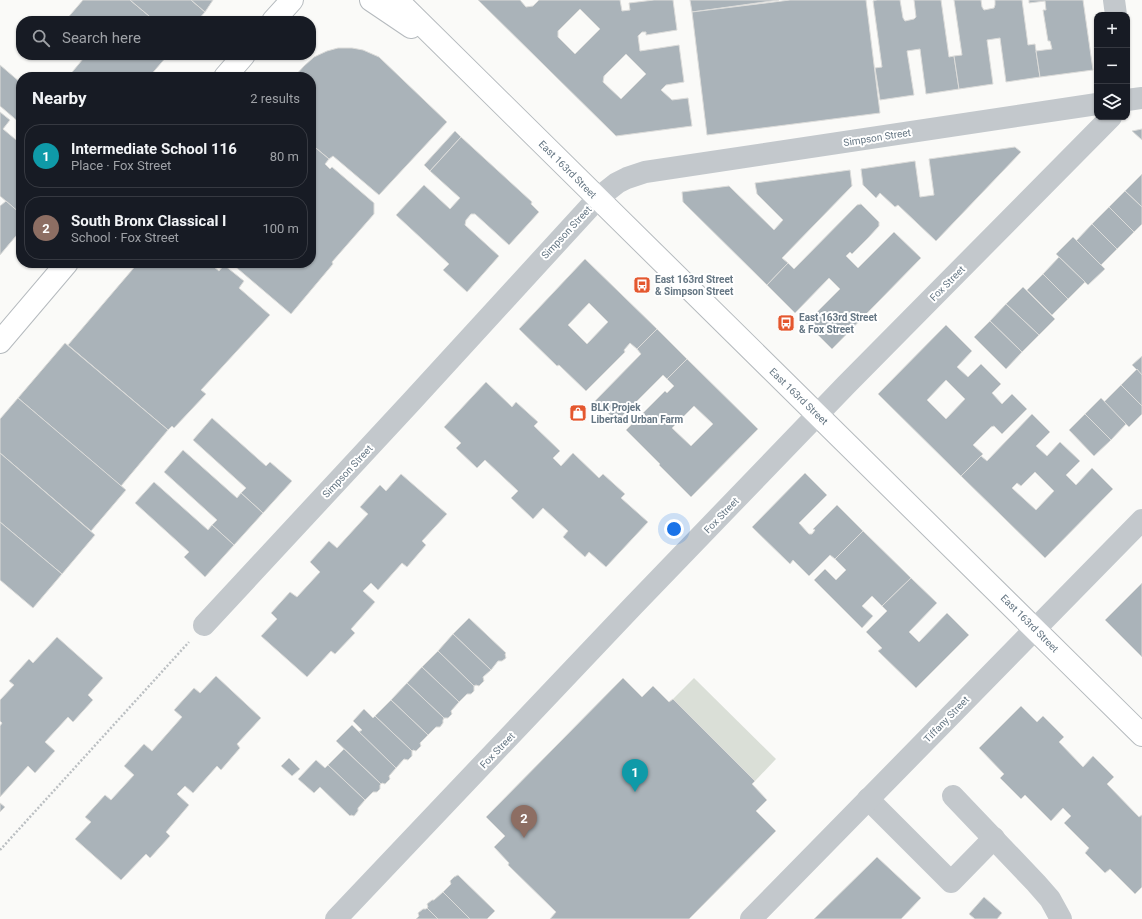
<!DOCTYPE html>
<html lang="en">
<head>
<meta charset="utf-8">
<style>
  :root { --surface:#171b24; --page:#242831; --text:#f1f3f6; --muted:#9ea1a6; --line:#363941; --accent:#e4572e }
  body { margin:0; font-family:Roboto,sans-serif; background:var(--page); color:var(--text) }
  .controls { position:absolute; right:12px; top:12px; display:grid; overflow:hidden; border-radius:8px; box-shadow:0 1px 3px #0004 }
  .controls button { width:36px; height:36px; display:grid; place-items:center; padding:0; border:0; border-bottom:1px solid var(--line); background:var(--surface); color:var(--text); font:20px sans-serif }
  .you { position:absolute; left:674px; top:529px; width:14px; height:14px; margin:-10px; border:3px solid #fff; border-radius:50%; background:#1a73e8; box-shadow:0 0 0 6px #1a73e833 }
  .badge { display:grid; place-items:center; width:26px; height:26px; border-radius:50%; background:var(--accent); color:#fff; font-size:13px; font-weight:700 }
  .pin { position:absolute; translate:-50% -33px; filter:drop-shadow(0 1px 2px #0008) }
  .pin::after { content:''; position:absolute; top:21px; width:14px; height:12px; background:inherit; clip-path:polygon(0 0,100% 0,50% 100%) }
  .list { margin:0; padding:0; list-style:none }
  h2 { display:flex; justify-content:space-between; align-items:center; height:52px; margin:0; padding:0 16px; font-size:17px }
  h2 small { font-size:13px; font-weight:400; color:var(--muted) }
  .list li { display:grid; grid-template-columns:26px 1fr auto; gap:12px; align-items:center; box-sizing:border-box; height:64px; margin:0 8px 8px; padding:0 8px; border:1px solid var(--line); border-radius:16px }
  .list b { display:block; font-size:15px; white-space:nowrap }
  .list p { margin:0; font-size:13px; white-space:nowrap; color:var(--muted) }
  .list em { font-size:13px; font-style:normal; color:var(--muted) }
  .icon { flex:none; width:22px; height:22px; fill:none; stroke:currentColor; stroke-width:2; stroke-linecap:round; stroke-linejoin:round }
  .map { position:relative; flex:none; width:1142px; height:919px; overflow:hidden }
  .search { position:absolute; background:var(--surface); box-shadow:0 1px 3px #0004; left:16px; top:16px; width:300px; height:44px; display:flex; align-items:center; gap:10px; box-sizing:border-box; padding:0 14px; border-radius:16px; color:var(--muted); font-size:15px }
  .panel { position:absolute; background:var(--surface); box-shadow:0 1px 3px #0004; left:16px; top:72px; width:300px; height:196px; border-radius:16px }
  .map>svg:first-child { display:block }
</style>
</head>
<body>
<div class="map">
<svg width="1142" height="919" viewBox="0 0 1142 919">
  <rect width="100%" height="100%" fill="#fafaf8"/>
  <path fill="#dadfd7" d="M694,678L776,759L755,781L673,699Z"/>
  <g fill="#aab3b9" stroke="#dcdcda" fill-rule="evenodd">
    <path d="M83,0H130L155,21H65Z"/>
    <path d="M130,0H191L205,12L197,21H155Z"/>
    <path d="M191,0H213L205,12Z"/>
    <path d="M478,0H520L526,7L533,6L539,0H620L622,11L630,10L629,3L654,0H673L677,30L646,35V32H642L638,36L640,51L679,45L684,82L666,85L661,90L672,100L688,98L692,126L616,136ZM580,9L600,29L575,54L558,37V31ZM626,54L646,74L621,99L603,82L604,76Z"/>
    <path d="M690,0H779L692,12Z"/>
    <path d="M790,0H866L880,113L707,135L692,12Z"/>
    <path d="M877,0H900L903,18L905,21L914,19L916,17L914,0H941L949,57L954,56L959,89L926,94L920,49L907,51L914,95L880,100L875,68L882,67L873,1Z"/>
    <path d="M954,0H981L982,7L984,10L994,8L995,5V0H1022L1028,45L1035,44L1040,77L1006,82L1000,38L987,40L993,84L959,89L954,56L962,55Z"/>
    <path d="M1029,0H1083L1093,70L1040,77L1036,51L1052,49L1050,41H1048L1043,10H1046L1045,1L1029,3Z"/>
    <path d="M338,48H352L363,50L379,57L447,122L379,195L333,156L329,159L311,144V77H294L304,66L314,57L327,51Z"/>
    <path d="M79,55H168L149,77H68L83,59Z"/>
    <path d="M0,65L21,83V124L0,106Z"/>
    <path d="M0,112L10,120L3,129L21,144V214L0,196Z"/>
    <path d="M1142,129V140L1132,131Z"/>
    <path d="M455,131L461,137L430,171L424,165Z"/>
    <path d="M461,137L532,202L531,204L539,212L509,245L475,214H471L466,220L465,225L499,256L467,292L443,270L449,264L396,215L424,185L450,209L460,198L430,171Z"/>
    <path d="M311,144L329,159L325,164L330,169L332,167L374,203V214L332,262L333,264L291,314L231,263H311Z"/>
    <path d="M1015,147L1021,152L936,241L898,205L895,207L880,193L876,198L863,185L861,169L915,161L920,197L934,195L929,159Z"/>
    <path d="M850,170L852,186L782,258L788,263L767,285L683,202L682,192L729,186L774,230L783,220L757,194L755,183Z"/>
    <path d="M1142,174V207L1125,191Z"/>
    <path d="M1125,191L1142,207V224L1134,232L1109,207Z"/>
    <path d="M6,201L21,214V230L0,255V206Z"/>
    <path d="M861,204L879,222V226L868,238L852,254L850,252L846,256L858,268L894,232L921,258L832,349L806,323L840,289L829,278L795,313L767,285L788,263L794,269L857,205Z"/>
    <path d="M1109,207L1134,232L1117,249L1092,224Z"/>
    <path d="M1092,224L1117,249L1101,265L1076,241Z"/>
    <path d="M1073,237L1105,269L1088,285L1056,254Z"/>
    <path d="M1059,257L1085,282L1068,299L1043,274Z"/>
    <path d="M585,259L657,329L637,349L630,343L624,350L625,352L586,391L559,365L557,366L519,329ZM589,303L608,322L587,344L568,325Z"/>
    <path d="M138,263H209L219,271L224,265L244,281L239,288L270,315L201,390L206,394L174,428L172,426L168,430L68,345Z"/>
    <path d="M1043,274L1068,299L1052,315L1027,290Z"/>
    <path d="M1023,287L1055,319L1039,335L1006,304Z"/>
    <path d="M1006,304L1039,335L1022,352L990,321Z"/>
    <path d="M990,321L1022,352L1006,369L974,337Z"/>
    <path d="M946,325L972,351L957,367L968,377L981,364L1001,384L992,393L1002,404L1012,394L1027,409L1002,434L994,426L991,427L973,445L983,454L961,476L878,394ZM946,380L965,399L946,419L927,400Z"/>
    <path d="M657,329L687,359L667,379L663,375L617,421L595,401L641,354L637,349Z"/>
    <path d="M65,343L168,430L121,486L18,398Z"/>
    <path d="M1142,356V375L1132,365Z"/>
    <path d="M687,359L758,429L691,497L659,465L660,464L626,430L665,391L667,393L674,386L667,379ZM694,406L713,424L691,446L672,428Z"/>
    <path d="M1137,369L1142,375V406L1121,385Z"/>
    <path d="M486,382L512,407L516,402L538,422L534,426L560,451L553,458L561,466L573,453L599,478L603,474L625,494L621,498L648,522L606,567L589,552L585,557L563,537L568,531L543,508L533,519L511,498L518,491L485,460L477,468L456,448L461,443L444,427Z"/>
    <path d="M1121,385L1142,406V414L1129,427L1104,402Z"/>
    <path d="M18,398L126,490L91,531L0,453V419Z"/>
    <path d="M1101,398L1126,424L1111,440L1085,414Z"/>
    <path d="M1032,414L1050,432L1036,446L1047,456L1060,442L1080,461L1066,475L1076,485L1092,468L1113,489L1045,558L961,476L981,456L987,461ZM1035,472L1054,491L1036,510L1012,488L1017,483L1021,486Z"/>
    <path d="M1085,414L1111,440L1094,456L1069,430Z"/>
    <path d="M212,418L266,466L270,462L292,481L263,513L241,493L246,488L193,440Z"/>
    <path d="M183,450L237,498L241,493L263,513L234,545L212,525L217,520L164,472Z"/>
    <path d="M0,453L95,535L62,574L0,522Z"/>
    <path d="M805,473L827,495L799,523L809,534H812L815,530L813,529L837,505L863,531L835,559L830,555L809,576L793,560L790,564L752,527Z"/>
    <path d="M401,474L447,514L422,541L426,545L407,567L402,563L378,590L371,583L363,591L375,602L351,629L355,633L335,654L331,651L307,677L261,636L277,619L271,613L290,592L297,597L320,572L310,562L329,541L337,548L368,514L360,507L380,485L386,491Z"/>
    <path d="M154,482L208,530L212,525L234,545L205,577L184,557L189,552L135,503Z"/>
    <path d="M0,522L62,574L33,608L0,580Z"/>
    <path d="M863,531L911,578L882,606L872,596L862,606L873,616L862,628L814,580L825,569L836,580L846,570L835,559Z"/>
    <path d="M911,578L937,603L909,632L919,642L947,613L969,635L916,688L878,651L882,648L866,632L887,611L882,606Z"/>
    <path d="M1142,583V657L1105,620Z"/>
    <path d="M469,618L506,653L505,654L506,658L502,661H498L491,670L453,634Z"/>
    <path d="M453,634L491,670L483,677L484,681L479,686L476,685L474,686L438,651Z"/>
    <path d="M57,637L103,678L88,695L93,700L73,722L68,717L45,742L55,751L35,773L28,766L0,797V726L2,723L0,721V700L14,685L9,681L29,659L33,663Z"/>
    <path d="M438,651L474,686V691L471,694H467L459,702L422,667Z"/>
    <path d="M422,667L459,702L451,711L452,714L448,718H444L407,683Z"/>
    <path d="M216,676L261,718L237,744L240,748L221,770L217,766L193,793L185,786L177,794L189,805L166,832L170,836L150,858L146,854L121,880L75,839L91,822L85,817L105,795L111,800L134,775L124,766L144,744L152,751L182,717L174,710L194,688L200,693Z"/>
    <path d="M623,678L642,697L653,686L669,702L673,699L755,781L752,784L767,800L756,811L776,831L689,919H550L556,912L508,865L509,863L494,847L505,836L486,817Z"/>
    <path d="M407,683L444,718L443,720V723L440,727H436L428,735L391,700Z"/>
    <path d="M391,700L428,735L420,743L421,746L416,751L413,750L412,751L375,716Z"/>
    <path d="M1021,706L1037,722L1043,716L1064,737L1059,742L1083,767L1093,756L1114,777L1107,784L1139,817L1142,815V887L1135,894L1110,869L1105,873L1085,853L1089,848L1064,823L1071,816L1063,808L1051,821L1025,795L1021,799L1000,778L1004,774L979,748Z"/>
    <path d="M364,709L373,718L375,716L412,751V756L408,760L404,759L396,768L359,732L362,730L353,721Z"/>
    <path d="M352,725L396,768L389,776L390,779L385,784L382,783L381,784L336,741Z"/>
    <path d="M344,749L381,784L380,785V789L377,792H373L365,800L328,765Z"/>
    <path d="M289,758L300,769L292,776L281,766Z"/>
    <path d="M316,760L325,768L328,765L365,800L358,808V811L354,816L351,815L350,816L320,787L314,793L298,779Z"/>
    <path d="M0,803L5,807L0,812Z"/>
    <path d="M877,857L921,898L901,919H814Z"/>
    <path d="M458,875L495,911L487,919H470L443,892L451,884L450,881L454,877Z"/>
    <path d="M443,892L470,919H438L427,908L428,907L427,904L432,900H434Z"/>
    <path d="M984,897L1002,913L997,919H975L969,914Z"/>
    <path d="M427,908L438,919H416L419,916L418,913L423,909H426Z"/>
  </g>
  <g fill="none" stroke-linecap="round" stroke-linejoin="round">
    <g stroke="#b5babe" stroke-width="24">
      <g id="major">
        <path d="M371,0L411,27"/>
        <path d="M397,0L1142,735"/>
        <path d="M273,21L292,0"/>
        <path d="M225,77L244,55"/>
        <path d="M0,342L67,263"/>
      </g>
    </g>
    <path stroke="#bbbfc2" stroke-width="2.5" stroke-dasharray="2 2" stroke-linecap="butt" d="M0,850L189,642"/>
    <g stroke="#c3c8cc" stroke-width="22">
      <path d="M1114,0L1116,15"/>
      <path d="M1127,100L1142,98"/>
      <path d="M204,625L412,401L598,198L617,183L627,178L645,172L1097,104"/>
      <path d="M953,796L1036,883L1050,899L1061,919"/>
      <path d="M868,799L951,882L994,838"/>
      <path d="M336,919L633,606L846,385L1111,117"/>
      <path d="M751,919L1142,520"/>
    </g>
    <use href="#major" stroke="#fff" stroke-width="22"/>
  </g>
  <defs>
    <g id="bus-square" transform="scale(0.9)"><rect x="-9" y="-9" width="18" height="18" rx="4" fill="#e4572e" stroke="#fff"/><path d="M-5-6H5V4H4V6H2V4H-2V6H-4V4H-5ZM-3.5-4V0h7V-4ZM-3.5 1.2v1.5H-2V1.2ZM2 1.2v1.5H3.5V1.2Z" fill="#fff"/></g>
    <g id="shop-square" transform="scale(0.9)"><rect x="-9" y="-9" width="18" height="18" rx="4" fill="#e4572e" stroke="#fff"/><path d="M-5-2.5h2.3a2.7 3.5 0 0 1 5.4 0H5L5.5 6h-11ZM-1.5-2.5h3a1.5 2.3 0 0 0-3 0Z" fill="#fff"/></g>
  </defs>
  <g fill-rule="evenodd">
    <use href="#bus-square" x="642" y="285"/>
    <use href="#bus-square" x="786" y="323"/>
    <use href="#shop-square" x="578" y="413"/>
  </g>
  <g text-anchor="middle" stroke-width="4" stroke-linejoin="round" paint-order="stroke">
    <g font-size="10" fill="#657683" stroke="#fff">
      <text transform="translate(877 137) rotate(-9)" y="4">Simpson Street</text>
      <text transform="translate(568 169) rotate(45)" y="4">East 163rd Street</text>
      <text transform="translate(566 232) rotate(-47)" y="4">Simpson Street</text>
      <text transform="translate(947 283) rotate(-45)" y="4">Fox Street</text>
      <text transform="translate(799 396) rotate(44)" y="4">East 163rd Street</text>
      <text transform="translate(347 471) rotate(-47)" y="4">Simpson Street</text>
      <text transform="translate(721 515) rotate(-46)" y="4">Fox Street</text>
      <text transform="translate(1030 623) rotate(45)" y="4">East 163rd Street</text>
      <text transform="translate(946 719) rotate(-46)" y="4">Tiffany Street</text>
      <text transform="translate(497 750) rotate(-46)" y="4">Fox Street</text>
    </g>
    <g font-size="10" font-weight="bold" fill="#657683" stroke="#fff" text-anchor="start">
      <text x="655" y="283">East 163rd Street<tspan x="655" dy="12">&amp; Simpson Street</tspan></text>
      <text x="799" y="321">East 163rd Street<tspan x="799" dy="12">&amp; Fox Street</tspan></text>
      <text x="591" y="411">BLK Projek<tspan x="591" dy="12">Libertad Urban Farm</tspan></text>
    </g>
  </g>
</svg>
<div class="controls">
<button>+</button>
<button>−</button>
<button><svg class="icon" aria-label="layers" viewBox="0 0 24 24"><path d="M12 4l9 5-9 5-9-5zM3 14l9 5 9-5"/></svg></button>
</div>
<div class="you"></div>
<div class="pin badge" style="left:635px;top:792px;background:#0f9aa8">1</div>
<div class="pin badge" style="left:524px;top:838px;background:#8d6e63">2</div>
<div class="search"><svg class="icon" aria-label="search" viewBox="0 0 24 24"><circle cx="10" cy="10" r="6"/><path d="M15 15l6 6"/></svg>Search here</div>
<section class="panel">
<h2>Nearby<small>2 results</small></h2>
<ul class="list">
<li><span class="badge" style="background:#0f9aa8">1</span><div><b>Intermediate School 116</b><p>Place · Fox Street</p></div><em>80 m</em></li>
<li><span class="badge" style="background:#8d6e63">2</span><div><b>South Bronx Classical I</b><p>School · Fox Street</p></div><em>100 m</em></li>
</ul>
</section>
</div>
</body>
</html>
